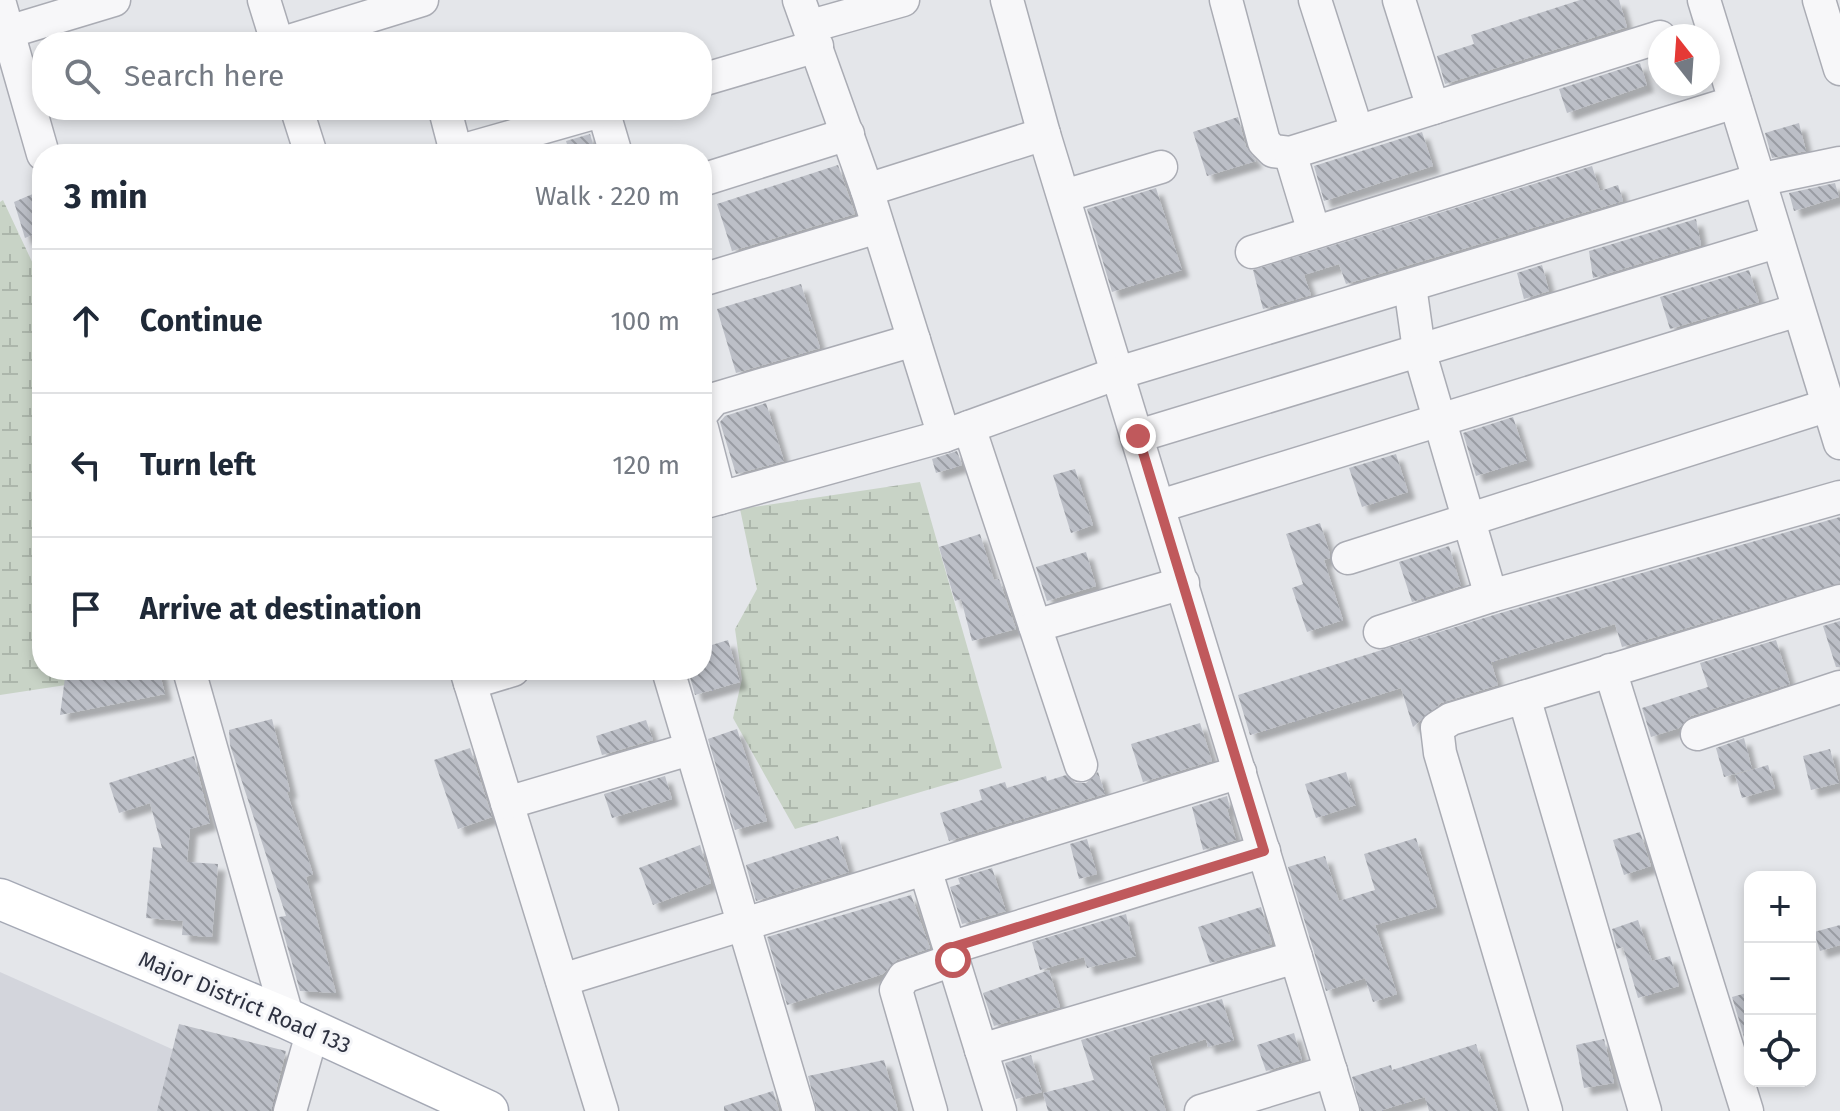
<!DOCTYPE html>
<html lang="en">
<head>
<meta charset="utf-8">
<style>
  :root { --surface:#fff; --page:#f2f2f3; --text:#1f2937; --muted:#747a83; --line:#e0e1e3 }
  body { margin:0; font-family:"Fira Sans",sans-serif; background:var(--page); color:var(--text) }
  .controls { position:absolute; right:24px; bottom:24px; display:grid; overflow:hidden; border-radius:16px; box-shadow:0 4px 12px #0003 }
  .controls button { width:72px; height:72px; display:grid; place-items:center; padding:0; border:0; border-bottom:2px solid var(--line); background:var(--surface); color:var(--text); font:40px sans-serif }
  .compass { position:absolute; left:1648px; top:24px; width:72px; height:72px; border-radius:50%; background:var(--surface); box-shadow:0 4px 12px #0003; rotate:343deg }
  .stop { position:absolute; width:24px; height:24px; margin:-18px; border:6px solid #c0595c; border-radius:50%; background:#fff }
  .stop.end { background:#c0595c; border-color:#fff; box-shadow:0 2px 8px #0008 }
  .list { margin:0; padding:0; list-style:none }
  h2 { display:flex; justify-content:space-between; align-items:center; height:104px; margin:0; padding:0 32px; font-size:34px }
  h2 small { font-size:26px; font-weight:400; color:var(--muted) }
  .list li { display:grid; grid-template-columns:52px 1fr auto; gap:24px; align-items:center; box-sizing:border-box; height:144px; padding:0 32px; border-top:2px solid var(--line) }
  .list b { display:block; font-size:30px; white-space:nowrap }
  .list em { font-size:26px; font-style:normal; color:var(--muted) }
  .icon { flex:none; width:44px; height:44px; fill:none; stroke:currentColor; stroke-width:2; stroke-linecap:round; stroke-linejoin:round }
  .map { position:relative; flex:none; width:1840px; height:1111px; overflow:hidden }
  .search { position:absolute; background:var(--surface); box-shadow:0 4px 12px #0003; left:32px; top:32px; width:680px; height:88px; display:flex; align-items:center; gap:20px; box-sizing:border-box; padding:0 28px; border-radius:32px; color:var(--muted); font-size:30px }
  .panel { position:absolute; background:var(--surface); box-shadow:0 4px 12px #0003; left:32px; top:144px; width:680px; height:536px; border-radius:32px }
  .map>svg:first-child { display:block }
</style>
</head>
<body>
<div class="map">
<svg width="1840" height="1111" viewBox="0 0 1840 1111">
  <defs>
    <pattern id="wetland-marsh" width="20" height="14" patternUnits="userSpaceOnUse" patternTransform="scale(2)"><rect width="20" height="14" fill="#c8d3c6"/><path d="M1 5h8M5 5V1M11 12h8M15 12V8" fill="none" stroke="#acb6ab"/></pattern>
    <pattern id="building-back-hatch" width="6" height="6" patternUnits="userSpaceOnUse" patternTransform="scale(2)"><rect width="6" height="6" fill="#bcbfc7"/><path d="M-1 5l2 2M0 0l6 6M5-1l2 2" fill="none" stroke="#999ca3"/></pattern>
    <filter id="shadow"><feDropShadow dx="7" dy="7" stdDeviation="2" flood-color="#0004"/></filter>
  </defs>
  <rect width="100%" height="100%" fill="#e4e6ea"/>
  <path fill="#d3d5dc" d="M0,972L310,1111H0Z"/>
  <g fill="url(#wetland-marsh)">
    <path d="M3,200L42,283V670H68L66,685L0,695V202Z"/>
    <path d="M920,482L1002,768L795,829L733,718L742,679L735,629L757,589L740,509Z"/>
  </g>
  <g fill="url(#building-back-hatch)" filter="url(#shadow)">
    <path d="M1580,0H1619L1627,27L1445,84L1437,56L1474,44L1471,35Z"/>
    <path d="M1640,63L1647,85L1567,113L1559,89Z"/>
    <path d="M1238,117L1246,147L1256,161L1207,176L1193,132Z"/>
    <path d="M1799,123L1806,151L1772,158L1765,133Z"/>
    <path d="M1422,132L1433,166L1324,201L1314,166Z"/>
    <path d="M590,134L596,154H570L566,141Z"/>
    <path d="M838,165L855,214L732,251L717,204Z"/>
    <path d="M1592,166L1600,191L1618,185L1623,201L1346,284L1339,264L1304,275L1311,295L1263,309L1253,270Z"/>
    <path d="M1835,183L1839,197L1794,211L1789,193Z"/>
    <path d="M1156,188L1182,270L1112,292L1087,209Z"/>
    <path d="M42,190V231L25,238L14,202Z"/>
    <path d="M1696,219L1701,245L1593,278L1589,251Z"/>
    <path d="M1542,265L1549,291L1524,299L1517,273Z"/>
    <path d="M1749,270L1759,302L1670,329L1660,297Z"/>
    <path d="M801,284L820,348L736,373L717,309Z"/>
    <path d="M766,403L784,461L736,474L720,422L725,416Z"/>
    <path d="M1513,417L1527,460L1476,476L1463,433Z"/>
    <path d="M957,451L962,465L936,473L932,459Z"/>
    <path d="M1396,454L1408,492L1362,507L1349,468Z"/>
    <path d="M1075,469L1093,525L1071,533L1053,475Z"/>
    <path d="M1840,517V583L1622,647L1615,624L1491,662L1498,685L1441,703L1413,727L1401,688L1250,735L1238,695L1497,614Z"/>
    <path d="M1320,523L1330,554V558L1324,560L1343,620L1307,632L1292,588L1303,584L1286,534Z"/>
    <path d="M980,534L994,580L999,579L1016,629L972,641L961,599L955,601L939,547Z"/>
    <path d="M1449,546L1461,586L1412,602L1399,562Z"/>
    <path d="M1086,552L1096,586L1047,601L1036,567Z"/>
    <path d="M1840,621V667H1836L1823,626Z"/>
    <path d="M728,640L740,682L695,695L688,670H702V648Z"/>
    <path d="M1776,640L1790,684L1691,716L1679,728L1651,737L1642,708L1708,687L1700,663Z"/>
    <path d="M66,670H159L165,694L60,715Z"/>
    <path d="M272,719L290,791L287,792L313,874L306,877L336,993L300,991L279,917L286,916L230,745L229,730Z"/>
    <path d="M646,720L653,740L602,755L596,736Z"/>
    <path d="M1200,723L1212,761L1143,782L1131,744Z"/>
    <path d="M737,729L767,821L735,830L708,739Z"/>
    <path d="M1744,738L1752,769L1724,777L1716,748Z"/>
    <path d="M470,748L492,817L458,829L434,760Z"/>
    <path d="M1830,749L1839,783L1811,790L1803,756Z"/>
    <path d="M194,756L210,823L190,829L187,862L218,864L212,937L182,935L183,921L146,918L153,847L162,848L150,803L119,813L109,783Z"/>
    <path d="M1768,765L1775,788L1742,798L1735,775Z"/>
    <path d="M1098,772L1105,794L949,841L940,813L982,800L979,790L1005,782L1007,788L1046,776L1047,781L1066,775L1076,783H1086Z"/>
    <path d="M1346,772L1356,805L1316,818L1305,784Z"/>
    <path d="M665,776L672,799L612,818L604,794Z"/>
    <path d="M1227,796L1230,808L1227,809L1236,840L1203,850L1192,807Z"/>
    <path d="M1640,832L1651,866L1624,875L1613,840Z"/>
    <path d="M838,836L849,872L756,901L746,865Z"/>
    <path d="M1416,838L1437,907L1375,925L1397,994L1373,1002L1365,978L1326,991L1288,867L1325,856L1339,901L1375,890L1364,854Z"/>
    <path d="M1087,839L1097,874L1079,879L1070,844Z"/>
    <path d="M700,845L711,883L653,905L639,868Z"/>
    <path d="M992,868L1006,911L962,924L950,887L960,884L958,878Z"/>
    <path d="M911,895L930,948L897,960L883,974L787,1005L767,937Z"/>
    <path d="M1261,907L1272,944L1210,963L1198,927Z"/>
    <path d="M1126,914L1136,956L1087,968L1084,957L1040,970L1032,942Z"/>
    <path d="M1638,920L1652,961L1670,956L1679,986L1638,998L1623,947L1617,949L1612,929Z"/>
    <path d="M1840,925V945L1820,951L1814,932Z"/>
    <path d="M1049,970L1060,1007L994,1026L983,993Z"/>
    <path d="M1750,992V1057L1732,997Z"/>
    <path d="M1222,999L1234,1040L1208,1047L1206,1039L1149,1057L1166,1111H1048L1043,1093L1094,1080L1081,1040Z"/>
    <path d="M179,1024L286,1051L271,1111H157Z"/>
    <path d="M1294,1033L1302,1060L1266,1071L1257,1045Z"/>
    <path d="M1604,1039L1614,1083L1584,1088L1576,1045Z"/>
    <path d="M1476,1044L1498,1111H1429L1425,1097L1379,1111H1361L1352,1077L1391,1065L1392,1070Z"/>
    <path d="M1031,1055L1042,1092L1016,1099L1005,1063Z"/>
    <path d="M884,1060L898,1111H817L808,1076Z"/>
    <path d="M773,1091L779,1111H724V1106Z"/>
  </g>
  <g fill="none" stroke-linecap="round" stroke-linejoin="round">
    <g stroke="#aaacb4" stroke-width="35">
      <g id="minor">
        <path d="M264,0L277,42"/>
        <path d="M799,0L867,190L944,436"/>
        <path d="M1007,0L1044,134L1343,1111"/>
        <path d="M1226,0L1264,142L1273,151L1290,153L1660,37"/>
        <path d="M1315,0L1357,131"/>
        <path d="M1399,0L1433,108"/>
        <path d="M1704,0L1840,443"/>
        <path d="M1819,0L1840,69"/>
        <path d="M0,4L43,154"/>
        <path d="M811,26L903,0"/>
        <path d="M8,32L114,0"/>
        <path d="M286,42L422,0"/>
        <path d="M702,80L817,46"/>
        <path d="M297,110L311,154"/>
        <path d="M445,110L456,152"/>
        <path d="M603,110L616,154"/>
        <path d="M1290,153L1314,232"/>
        <path d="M450,154L604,110"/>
        <path d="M702,180L848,134"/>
        <path d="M867,190L1044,134"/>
        <path d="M1064,196L1161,167"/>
        <path d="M1252,252L1735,102"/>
        <path d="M702,280L878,227"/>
        <path d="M1410,286L1419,350L1491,596"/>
        <path d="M702,413L714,399L914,340"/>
        <path d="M969,427L1081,765"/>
        <path d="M702,428L720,498"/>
        <path d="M1138,436L1776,242"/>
        <path d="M702,503L944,436L1118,373L1758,180L1840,163"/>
        <path d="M1160,506L1798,310"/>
        <path d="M1348,558L1829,405"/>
        <path d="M1035,626L1183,583"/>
        <path d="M1380,632L1491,596L1840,497"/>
        <path d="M189,670L288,1019"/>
        <path d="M466,670L602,1111"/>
        <path d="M668,670L799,1111"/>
        <path d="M1610,670L1747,1111"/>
        <path d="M470,683L513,670"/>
        <path d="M1524,697L1645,1111"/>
        <path d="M1697,734L1840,687"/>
        <path d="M507,803L690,749"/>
        <path d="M925,869L1000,1111"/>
        <path d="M950,948L1264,851"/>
        <path d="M562,980L1240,772"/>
        <path d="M981,1050L1296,957"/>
        <path d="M290,1111L313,1030"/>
        <path d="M931,1111L896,990L904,977L953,960"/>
        <path d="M1201,1111L1331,1071"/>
        <path d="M1546,1111L1440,753L1437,728L1451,719L1840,601"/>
      </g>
    </g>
    <g stroke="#a5a9b5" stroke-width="43">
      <path id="major" d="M0,899L288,1019L488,1111"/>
    </g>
    <use href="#minor" stroke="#f7f7f9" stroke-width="32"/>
    <use href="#major" stroke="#fff" stroke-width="40"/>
  </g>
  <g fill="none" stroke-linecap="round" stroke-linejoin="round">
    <path stroke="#c0595c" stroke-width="10" d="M953,960L950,948L1264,851L1138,436"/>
  </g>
  <g text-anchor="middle" stroke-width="6" stroke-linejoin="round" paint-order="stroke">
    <g font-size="22" fill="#2e3241" stroke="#f4f5f8">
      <text transform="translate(245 1002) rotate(23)" y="8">Major District Road 133</text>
    </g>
  </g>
</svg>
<div class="controls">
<button>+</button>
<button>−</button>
<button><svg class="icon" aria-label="locate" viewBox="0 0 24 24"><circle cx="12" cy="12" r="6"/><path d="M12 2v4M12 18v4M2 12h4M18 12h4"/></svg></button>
</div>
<svg class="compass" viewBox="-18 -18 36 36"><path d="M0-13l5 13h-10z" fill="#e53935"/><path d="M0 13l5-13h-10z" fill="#747a83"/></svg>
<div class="stop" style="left:953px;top:960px"></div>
<div class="stop end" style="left:1138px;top:436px"></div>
<div class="search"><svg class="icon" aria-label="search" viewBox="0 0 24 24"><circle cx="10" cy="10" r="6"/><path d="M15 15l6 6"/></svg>Search here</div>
<section class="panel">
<h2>3 min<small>Walk · 220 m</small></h2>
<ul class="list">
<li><svg class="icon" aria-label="ahead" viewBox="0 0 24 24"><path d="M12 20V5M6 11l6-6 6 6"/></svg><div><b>Continue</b></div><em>100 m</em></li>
<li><svg class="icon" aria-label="left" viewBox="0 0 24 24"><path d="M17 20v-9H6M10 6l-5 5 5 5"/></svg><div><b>Turn left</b></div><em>120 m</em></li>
<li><svg class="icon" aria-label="arrive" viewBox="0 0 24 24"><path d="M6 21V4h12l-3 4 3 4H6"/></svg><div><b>Arrive at destination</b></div></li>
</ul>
</section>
</div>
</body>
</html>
